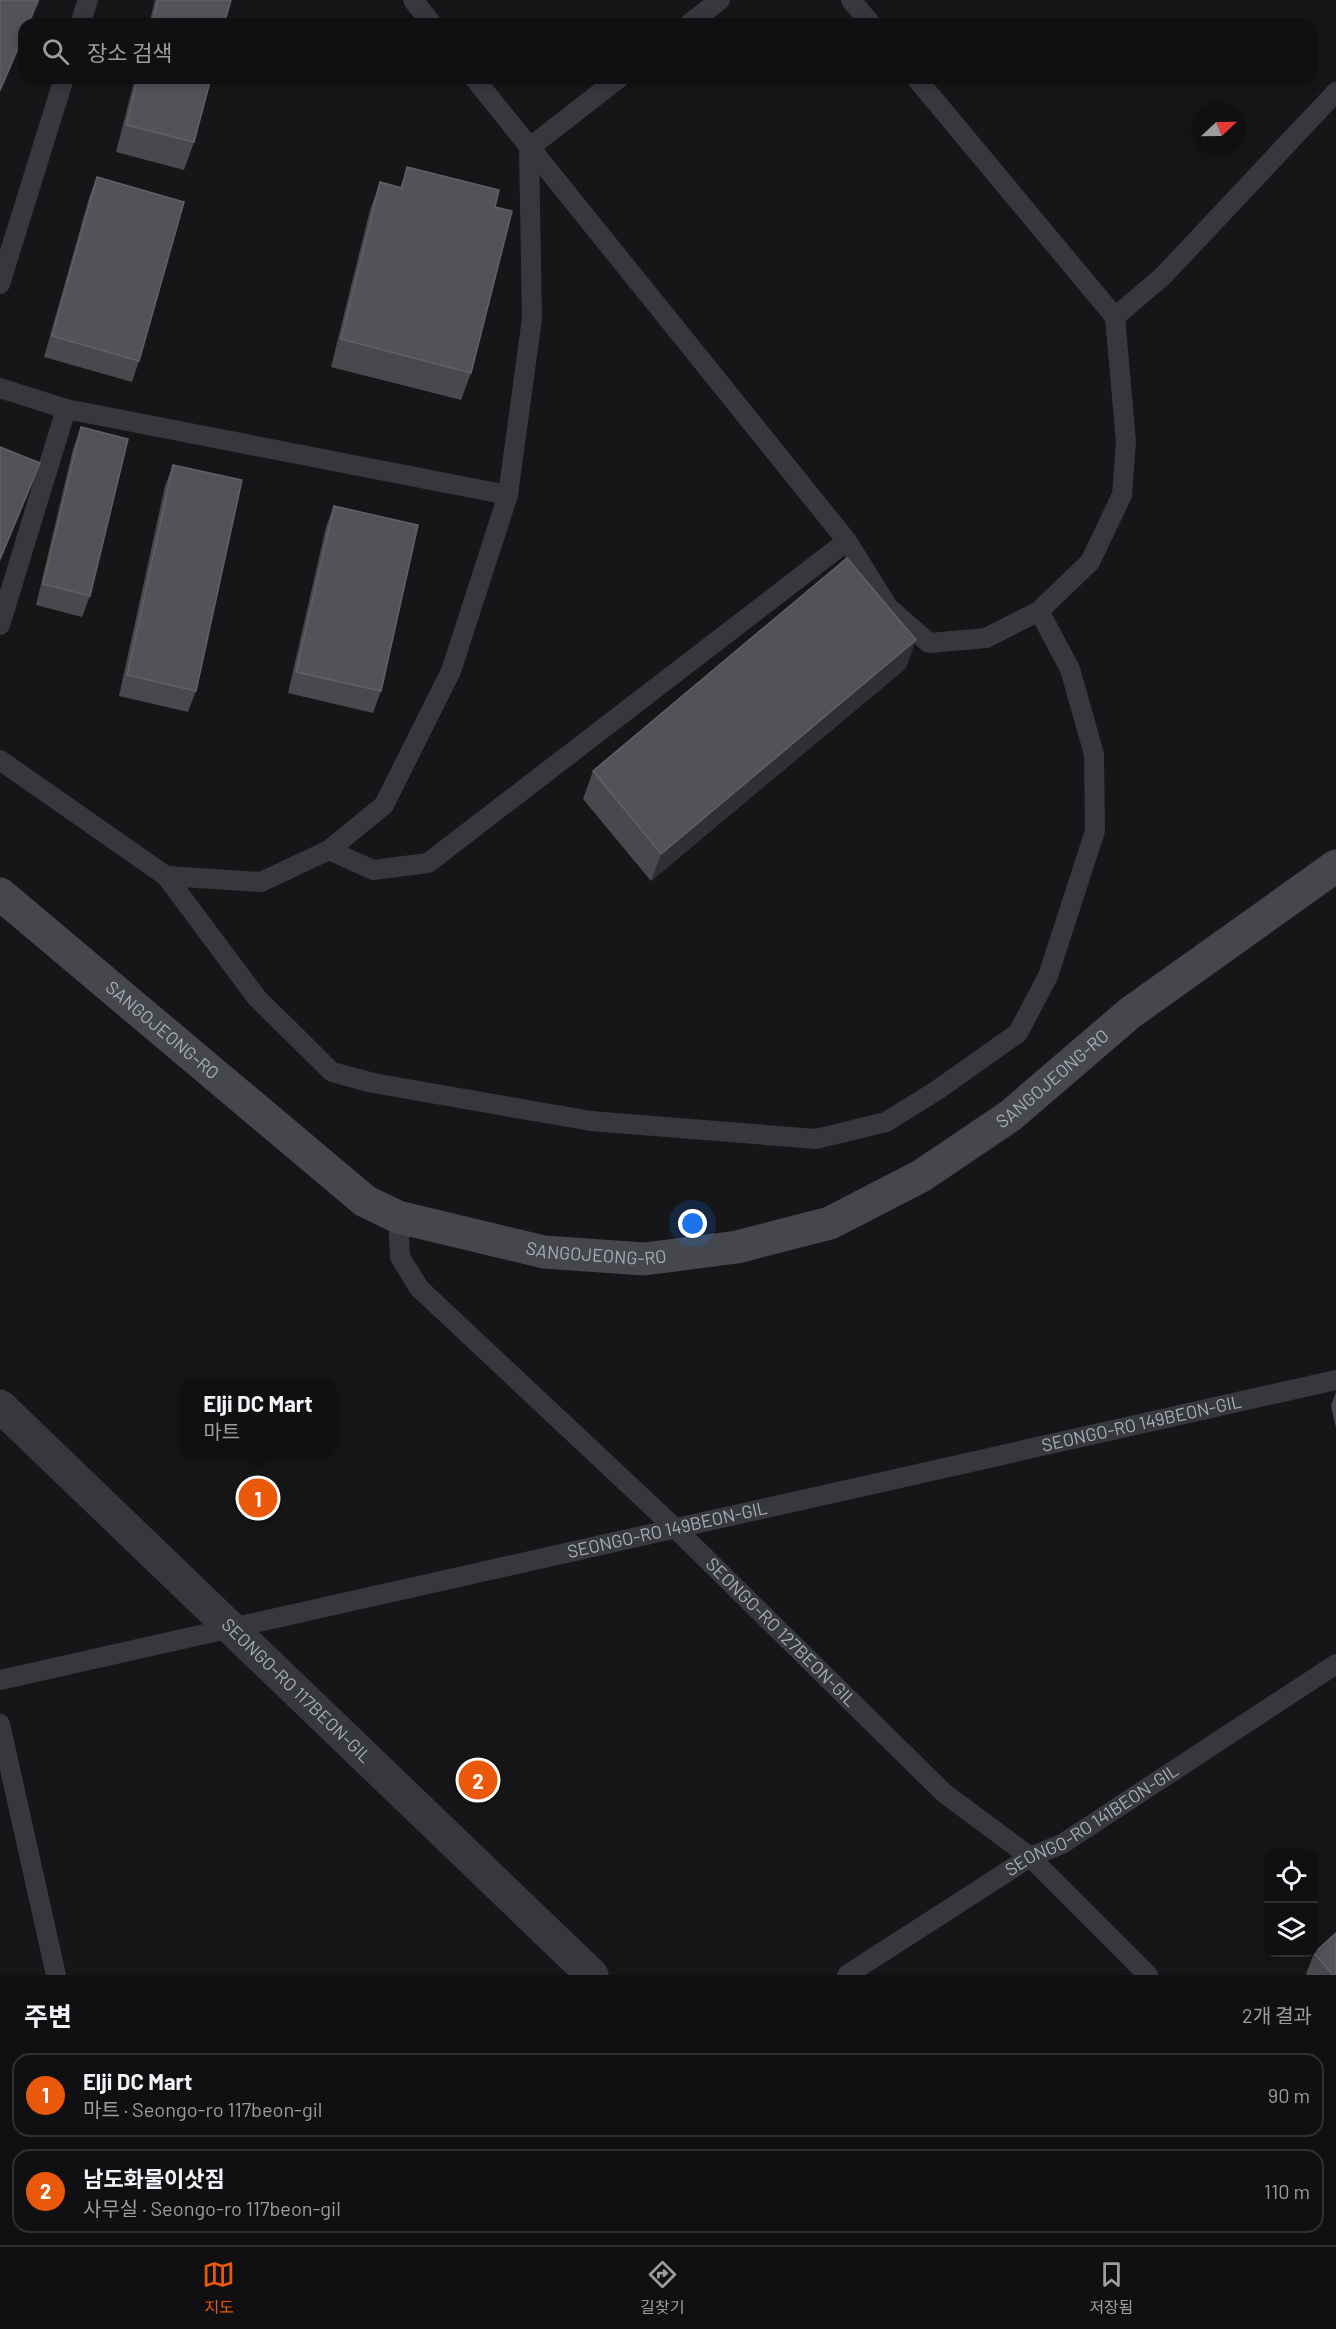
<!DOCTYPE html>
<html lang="ko">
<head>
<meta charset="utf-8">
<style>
  :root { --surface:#101012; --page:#19191b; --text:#f1f3f6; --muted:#9c9d9f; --line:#303032; --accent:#ea580c }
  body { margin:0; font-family:Barlow,"Noto Sans KR",sans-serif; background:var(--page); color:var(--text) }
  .controls { position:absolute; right:18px; bottom:18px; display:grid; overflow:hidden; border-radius:12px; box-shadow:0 3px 9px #0003 }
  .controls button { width:54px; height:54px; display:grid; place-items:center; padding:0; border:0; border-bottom:2px solid var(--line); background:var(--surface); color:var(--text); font:30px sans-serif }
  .compass { position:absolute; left:1192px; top:102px; width:54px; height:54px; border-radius:50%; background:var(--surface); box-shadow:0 3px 9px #0003; rotate:68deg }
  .you { position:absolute; left:693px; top:1224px; width:21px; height:21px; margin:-15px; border:4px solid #fff; border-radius:50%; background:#1a73e8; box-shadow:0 0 0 9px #1a73e833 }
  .badge { display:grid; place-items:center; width:39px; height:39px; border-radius:50%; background:var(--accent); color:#fff; font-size:20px; font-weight:700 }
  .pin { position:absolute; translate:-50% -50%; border:3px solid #fff; box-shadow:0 2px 6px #0006 }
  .popup { position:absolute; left:180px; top:1378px; width:156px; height:78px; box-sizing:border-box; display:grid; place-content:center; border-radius:12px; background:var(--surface); filter:drop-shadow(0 2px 4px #0005); font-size:20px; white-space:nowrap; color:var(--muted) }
  .popup b { font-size:22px; color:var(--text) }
  .popup::after { content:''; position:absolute; left:50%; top:100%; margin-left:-12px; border:12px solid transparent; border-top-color:var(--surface) }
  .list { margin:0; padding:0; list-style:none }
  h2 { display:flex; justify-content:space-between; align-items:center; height:78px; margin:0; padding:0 24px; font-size:26px }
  h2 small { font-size:20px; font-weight:400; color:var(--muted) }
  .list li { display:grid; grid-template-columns:39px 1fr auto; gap:18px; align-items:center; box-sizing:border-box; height:84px; margin:0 12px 12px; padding:0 12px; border:2px solid var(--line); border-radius:18px }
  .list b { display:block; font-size:22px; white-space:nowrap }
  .list p { margin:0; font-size:20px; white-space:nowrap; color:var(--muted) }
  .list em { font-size:20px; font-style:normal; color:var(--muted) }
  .icon { flex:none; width:33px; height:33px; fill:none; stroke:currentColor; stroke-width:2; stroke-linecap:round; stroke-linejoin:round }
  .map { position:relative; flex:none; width:1336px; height:1975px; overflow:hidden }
  .search { position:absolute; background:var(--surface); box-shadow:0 3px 9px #0003; left:18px; right:18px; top:18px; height:66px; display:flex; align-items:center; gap:15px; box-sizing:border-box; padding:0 21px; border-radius:18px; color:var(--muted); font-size:22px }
  .sheet { height:270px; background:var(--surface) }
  nav { display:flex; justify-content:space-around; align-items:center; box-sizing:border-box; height:84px; border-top:2px solid var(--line); background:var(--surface); font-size:16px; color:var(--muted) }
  nav a { display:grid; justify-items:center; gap:3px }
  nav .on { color:var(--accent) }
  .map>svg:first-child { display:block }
</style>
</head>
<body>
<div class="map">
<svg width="1336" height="1975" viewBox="0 0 1336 1975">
  <rect width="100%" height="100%" fill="#161618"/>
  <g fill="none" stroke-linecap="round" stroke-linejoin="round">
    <g stroke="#37383d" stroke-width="20">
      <path d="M413,0L432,24"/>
      <path d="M851,0L871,24"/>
      <path d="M80,24L88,0"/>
      <path d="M689,24L720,0"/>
      <path d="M474,78L847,541L888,607L929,643L986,638L1039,611L1090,562L1122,495L1126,442L1115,317L916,78"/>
      <path d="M0,284L64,78"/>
      <path d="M1115,317L1163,276L1336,92"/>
      <path d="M0,388L66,409L508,495"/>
      <path d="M0,625L66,409"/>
      <path d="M0,760L166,876L261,882L329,850L384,805L451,671L508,495L532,318L529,148L619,78"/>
      <path d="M329,850L373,870L428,863L847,541"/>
      <path d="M166,876L257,998L332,1072L373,1083L591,1121L816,1139L886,1122L936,1091L1018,1033L1048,976L1095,831L1094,754L1070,669L1039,611"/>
      <path id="s1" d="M398,1217L400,1257L419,1288L676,1529L944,1793L1030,1857L1148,1975"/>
      <path id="s2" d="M0,1680L1336,1380"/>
      <path d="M0,1724L56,1975"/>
      <path id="s3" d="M847,1975L1030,1857L1062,1844L1336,1664"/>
    </g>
    <path stroke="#37383d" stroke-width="33" id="s4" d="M0,1406L592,1975"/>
    <path stroke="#45474d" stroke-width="33" id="s5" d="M0,894L365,1201L398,1217L544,1252L644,1259L737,1247L830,1223L921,1176L1010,1116L1130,1013L1336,866"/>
  </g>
  <g fill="#47494d">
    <path d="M155,0H231L224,24H149Z"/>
    <path d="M135,78H211L194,142L184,170L116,152Z"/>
    <path d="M407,167L495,207L471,373L461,400L331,367L370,210L380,182L400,188Z"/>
    <path d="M97,177L139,361L132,382L44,357L89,198Z"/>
    <path d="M81,427L90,596L82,617L36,605L73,449Z"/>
    <path d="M173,465L196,691L188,712L119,696L165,486Z"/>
    <path d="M334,506L381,691L373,713L288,693L326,527Z"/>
    <path d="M906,668L651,881L583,799L593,771Z"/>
    <path d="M1336,1392V1428L1331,1406Z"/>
    <path d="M1314,1953L1336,1975H1307L1306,1974Z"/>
  </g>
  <g fill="#2f3033">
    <path d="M38,0H40L30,24H28Z"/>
    <path d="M24,34V37L0,93V90Z"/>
    <path d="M40,463L32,485L0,562V559Z"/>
    <path d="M916,640L906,668L651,881L661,854Z"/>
  </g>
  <g fill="#525359" stroke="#5f6168" stroke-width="1.5">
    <path d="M0,0H38L28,24H24V34L0,90Z"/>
    <path d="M158,0H231L224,24H152Z"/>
    <path d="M138,78H211L194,142L126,125Z"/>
    <path d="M407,167L499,190L495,207L512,211L471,373L341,339L380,182L402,188Z"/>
    <path d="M97,177L184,202L139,361L52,336Z"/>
    <path d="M81,427L128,439L90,596L43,584Z"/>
    <path d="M0,447L40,463L0,559Z"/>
    <path d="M173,465L242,480L196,691L127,675Z"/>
    <path d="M334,506L418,525L381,691L296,672Z"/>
    <path d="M847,558L916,640L661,854L593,771Z"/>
    <path d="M1336,1933V1975H1333L1314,1953Z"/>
  </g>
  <g text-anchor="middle" stroke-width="6" stroke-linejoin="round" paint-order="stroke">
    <g font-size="18" fill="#a8adb8" stroke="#111113">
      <text dy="6" stroke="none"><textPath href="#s5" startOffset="212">SANGOJEONG-RO</textPath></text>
      <text dy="6" stroke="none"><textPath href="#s5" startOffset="1220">SANGOJEONG-RO</textPath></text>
      <text dy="6" stroke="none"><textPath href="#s5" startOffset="716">SANGOJEONG-RO</textPath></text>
      <text dy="6" stroke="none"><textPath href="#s2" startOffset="1170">SEONGO-RO 149BEON-GIL</textPath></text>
      <text dy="6" stroke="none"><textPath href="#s2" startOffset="684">SEONGO-RO 149BEON-GIL</textPath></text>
      <text dy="6" stroke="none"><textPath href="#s1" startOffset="576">SEONGO-RO 127BEON-GIL</textPath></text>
      <text dy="6" stroke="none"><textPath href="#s4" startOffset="411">SEONGO-RO 117BEON-GIL</textPath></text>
      <text dy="6" stroke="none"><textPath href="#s3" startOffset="290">SEONGO-RO 141BEON-GIL</textPath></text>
    </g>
  </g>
</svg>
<div class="controls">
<button><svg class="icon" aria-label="locate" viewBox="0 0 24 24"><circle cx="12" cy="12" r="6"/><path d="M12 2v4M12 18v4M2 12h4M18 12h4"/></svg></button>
<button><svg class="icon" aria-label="layers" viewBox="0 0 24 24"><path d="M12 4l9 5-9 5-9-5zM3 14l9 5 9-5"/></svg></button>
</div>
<svg class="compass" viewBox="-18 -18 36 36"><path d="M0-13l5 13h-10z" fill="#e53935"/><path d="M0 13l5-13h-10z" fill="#9c9d9f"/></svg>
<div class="you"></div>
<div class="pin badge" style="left:258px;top:1498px">1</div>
<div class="popup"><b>Elji DC Mart</b>마트</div>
<div class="pin badge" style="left:478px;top:1780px">2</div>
<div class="search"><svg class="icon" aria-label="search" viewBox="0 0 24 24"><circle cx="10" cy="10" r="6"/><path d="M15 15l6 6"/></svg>장소 검색</div>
</div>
<section class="sheet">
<h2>주변<small>2개 결과</small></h2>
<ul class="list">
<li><span class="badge">1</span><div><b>Elji DC Mart</b><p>마트 · Seongo-ro 117beon-gil</p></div><em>90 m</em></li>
<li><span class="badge">2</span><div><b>남도화물이삿짐</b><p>사무실 · Seongo-ro 117beon-gil</p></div><em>110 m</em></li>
</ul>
</section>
<nav>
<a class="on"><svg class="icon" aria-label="map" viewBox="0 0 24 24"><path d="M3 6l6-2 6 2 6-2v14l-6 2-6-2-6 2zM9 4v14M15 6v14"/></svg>지도</a>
<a><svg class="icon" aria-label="directions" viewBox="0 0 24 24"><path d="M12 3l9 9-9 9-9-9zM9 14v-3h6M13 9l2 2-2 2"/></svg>길찾기</a>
<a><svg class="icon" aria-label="saved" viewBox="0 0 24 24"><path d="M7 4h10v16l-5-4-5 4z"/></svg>저장됨</a>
</nav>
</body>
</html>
